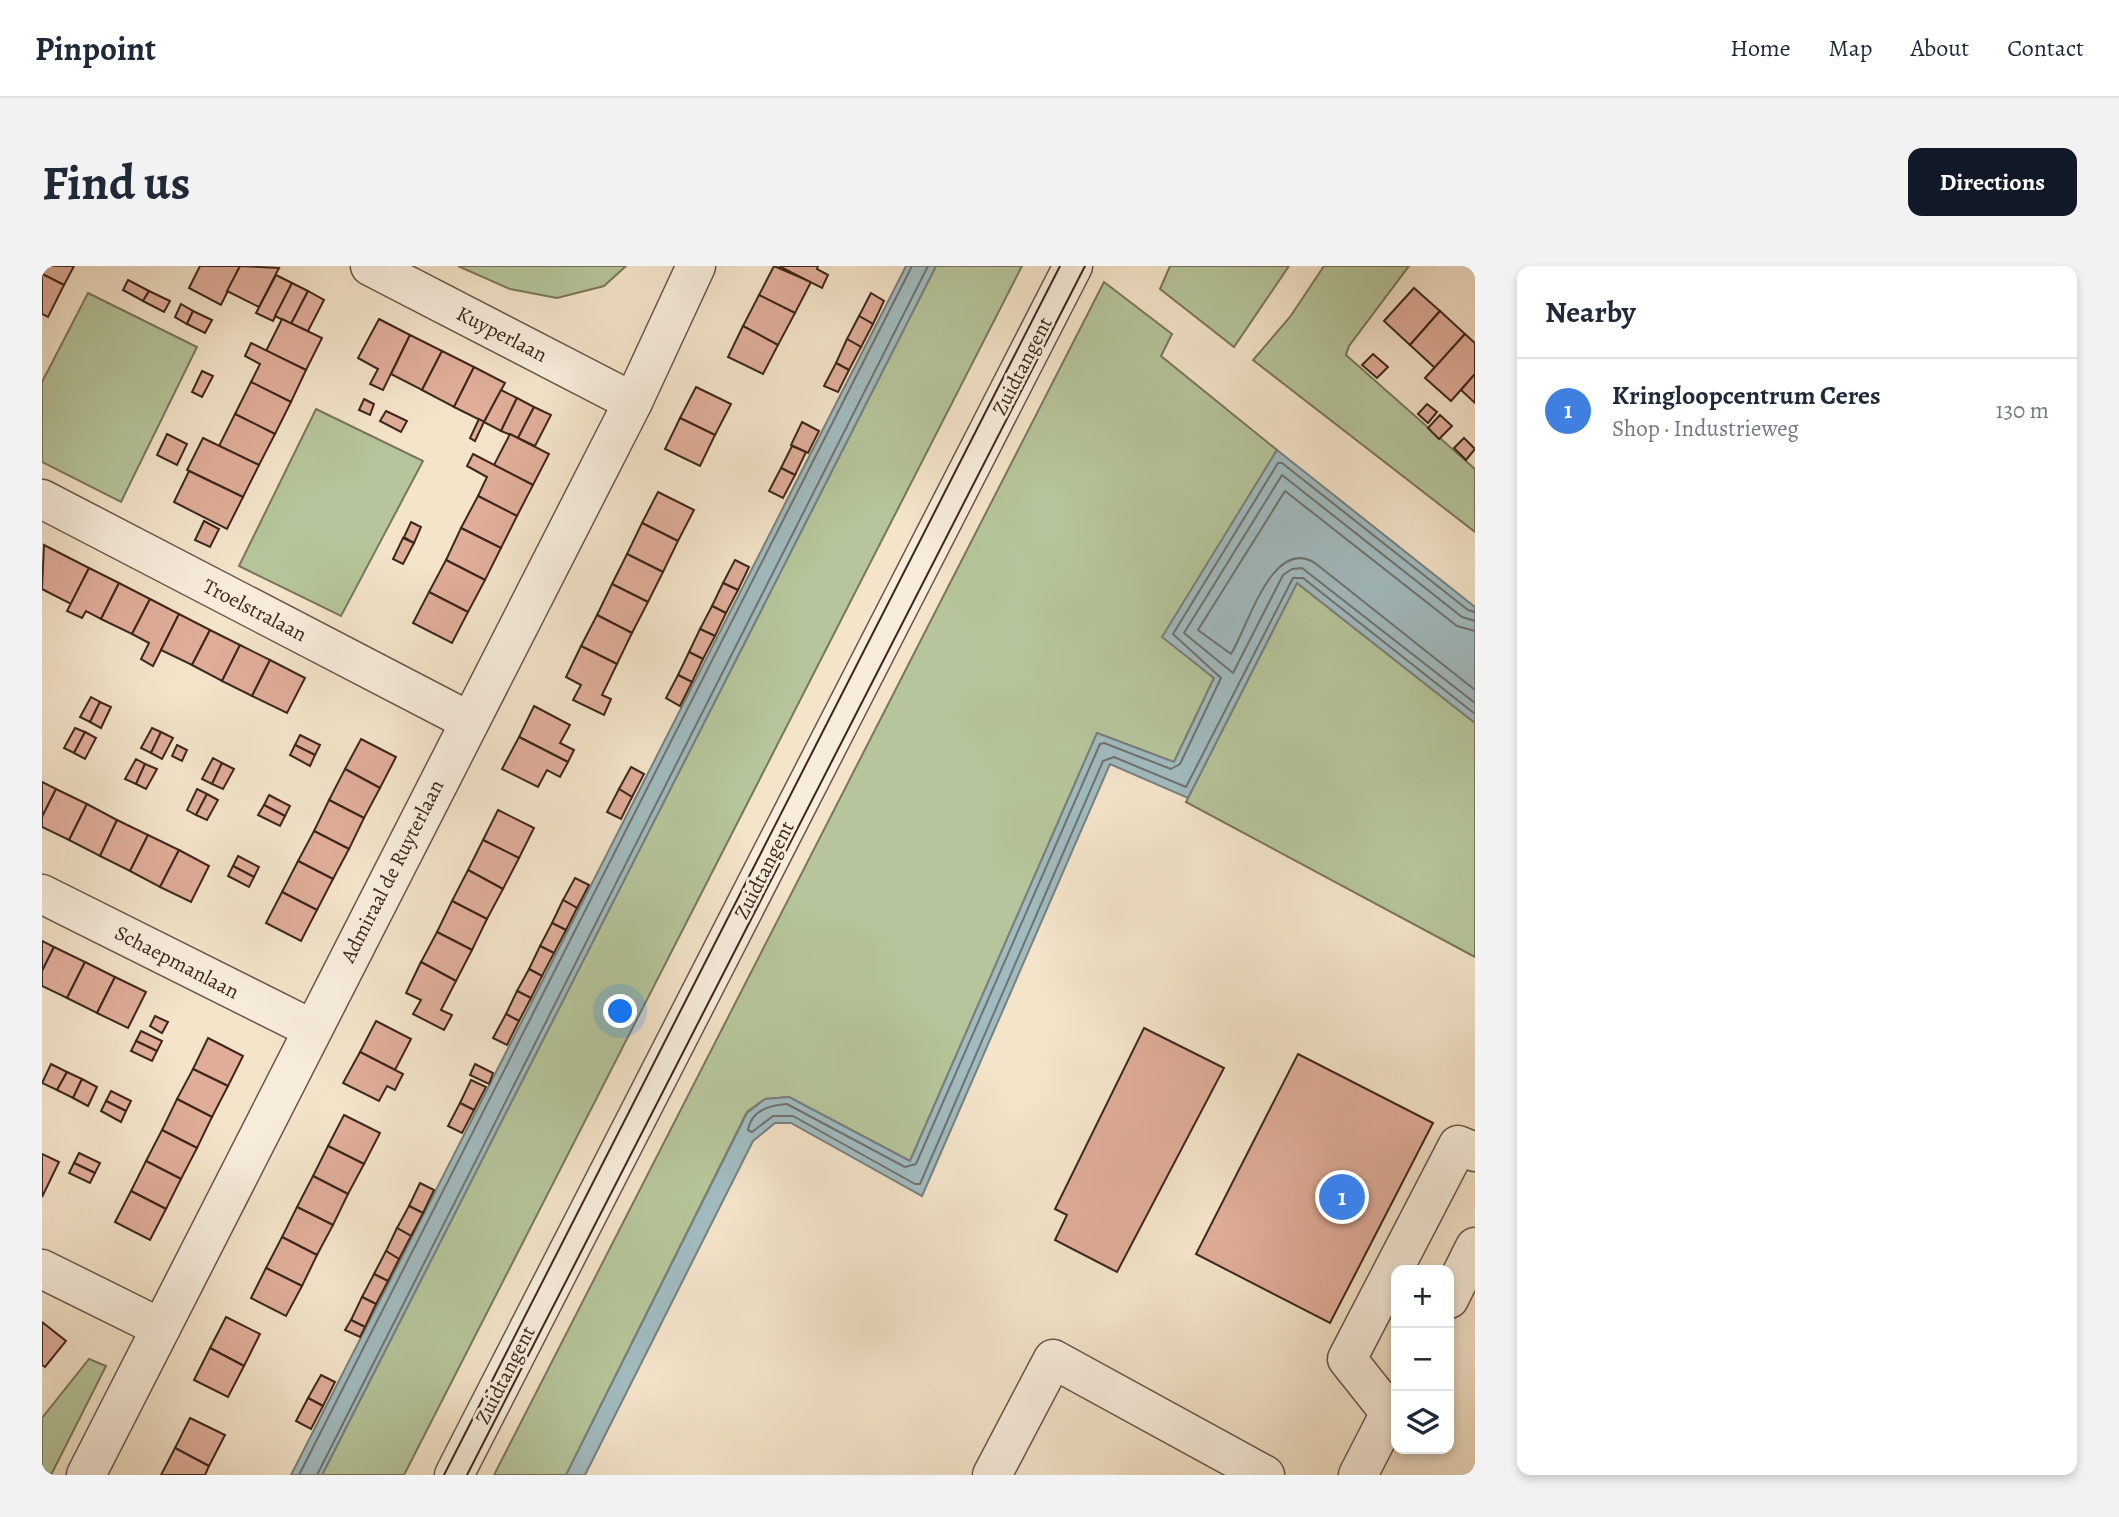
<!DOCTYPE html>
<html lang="en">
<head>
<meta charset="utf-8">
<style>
  :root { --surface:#fff; --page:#f2f2f3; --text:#1f2937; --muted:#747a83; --line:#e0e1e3; --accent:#111827 }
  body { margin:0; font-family:Alegreya,serif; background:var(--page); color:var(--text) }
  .controls { position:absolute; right:21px; bottom:21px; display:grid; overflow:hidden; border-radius:14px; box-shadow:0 4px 10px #0003 }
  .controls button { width:63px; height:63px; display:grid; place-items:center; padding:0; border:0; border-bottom:2px solid var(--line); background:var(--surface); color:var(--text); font:35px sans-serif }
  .you { position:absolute; left:579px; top:746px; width:24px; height:24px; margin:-18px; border:5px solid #fff; border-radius:50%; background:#1a73e8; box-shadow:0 0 0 10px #1a73e833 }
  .badge { display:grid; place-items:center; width:46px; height:46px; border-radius:50%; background:var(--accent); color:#fff; font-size:23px; font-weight:700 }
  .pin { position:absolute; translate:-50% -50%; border:4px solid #fff; box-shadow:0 2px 7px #0006 }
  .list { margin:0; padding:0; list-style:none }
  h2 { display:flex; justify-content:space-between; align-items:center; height:91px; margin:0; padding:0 28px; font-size:30px }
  h2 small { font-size:23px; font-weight:400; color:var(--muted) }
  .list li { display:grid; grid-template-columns:46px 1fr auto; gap:21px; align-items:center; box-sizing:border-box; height:105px; padding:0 28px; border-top:2px solid var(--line) }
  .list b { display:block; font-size:26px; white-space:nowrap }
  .list p { margin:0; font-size:23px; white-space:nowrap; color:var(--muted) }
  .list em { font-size:23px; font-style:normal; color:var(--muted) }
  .icon { flex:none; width:38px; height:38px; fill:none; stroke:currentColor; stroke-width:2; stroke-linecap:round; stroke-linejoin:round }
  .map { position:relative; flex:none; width:1433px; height:1209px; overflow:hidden; border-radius:14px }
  header { display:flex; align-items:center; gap:42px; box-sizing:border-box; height:98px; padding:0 35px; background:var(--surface); border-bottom:2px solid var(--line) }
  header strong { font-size:33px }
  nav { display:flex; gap:38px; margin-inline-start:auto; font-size:24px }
  .intro { display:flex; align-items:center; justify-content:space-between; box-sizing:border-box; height:168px; padding:0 42px }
  h1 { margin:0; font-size:49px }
  .button { padding:18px 32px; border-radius:14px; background:var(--accent); color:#fff; font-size:24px; font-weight:700 }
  main { display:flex; gap:42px; padding:0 42px }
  aside { flex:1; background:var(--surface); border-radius:14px; box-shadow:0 4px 10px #0003 }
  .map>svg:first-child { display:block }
</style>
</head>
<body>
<header>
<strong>Pinpoint</strong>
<nav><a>Home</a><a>Map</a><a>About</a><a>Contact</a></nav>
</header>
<div class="intro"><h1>Find us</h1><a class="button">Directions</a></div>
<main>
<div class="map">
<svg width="1433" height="1209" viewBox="0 0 1433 1209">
  <rect width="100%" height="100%" fill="#f4e4ca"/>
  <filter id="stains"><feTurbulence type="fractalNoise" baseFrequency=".00286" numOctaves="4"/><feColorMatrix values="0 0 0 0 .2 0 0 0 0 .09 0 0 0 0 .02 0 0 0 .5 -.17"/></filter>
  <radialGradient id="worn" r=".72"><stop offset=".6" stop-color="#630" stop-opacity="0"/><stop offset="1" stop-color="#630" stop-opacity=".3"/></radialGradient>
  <g fill="#b6c59b" stroke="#7a765c" stroke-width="2">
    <path d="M416,0H584L562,20L515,32L468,23Z"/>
    <path d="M894,0H980L362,1209H280Z"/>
    <path d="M1128,0H1247L1192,81L1118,23Z"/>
    <path d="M1282,0H1367L1307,80L1304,89L1433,203V266L1211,94L1248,51Z"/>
    <path d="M1062,16L1130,68L1119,90L1235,184L1121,371L1172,412L1132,496L1055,467L868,895L747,831L723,833L705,846L524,1209H452Z"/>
    <path d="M46,27L155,81L79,236L0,196V116Z"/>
    <path d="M274,143L381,195L299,350L197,300Z"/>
    <path d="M1255,317L1433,457V691L1144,536Z"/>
    <path d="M47,1093L64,1100L9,1209H0V1152Z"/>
  </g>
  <g fill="#a1bcc1" stroke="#79807f" stroke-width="2">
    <path d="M864,0H894L280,1209H249Z"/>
    <path d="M1235,184L1433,341V457L1255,317L1146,532L1068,498L880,930L749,857H733L711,875L543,1209H524L705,847L723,833L747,831L868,895L1055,467L1132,496L1172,412L1120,371Z"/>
  </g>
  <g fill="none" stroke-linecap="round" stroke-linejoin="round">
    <g stroke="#6f726f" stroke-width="2">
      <path d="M1433,346L1426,344L1240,197H1236L1131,368L1179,412L1138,498L1129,503L1062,477L1058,478L874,898L863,901L745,838C727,839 709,845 706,864L710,866L731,850H751L873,918H878L1061,495L1072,491L1144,521L1251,312H1261L1433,448"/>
      <path d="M1433,355L1420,351L1240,209L1142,367L1191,407L1241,309L1250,303L1260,302L1433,437"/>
      <path d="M1433,365L1415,360L1243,225L1156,364L1189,388C1206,361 1230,270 1273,297L1433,424"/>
      <path d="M257,1209L870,0"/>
      <path d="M275,1209L886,0"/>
    </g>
  </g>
  <g fill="#e0ad99" stroke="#3d271d" stroke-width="2">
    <path d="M0,0H32L22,19L0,8Z"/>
    <path d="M158,0H198L179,39L147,22Z"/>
    <path d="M198,0L237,2L217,41L185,25Z"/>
    <path d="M732,0L769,16L753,47L717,29Z"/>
    <path d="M737,0H776L775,3L786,9L780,22Z"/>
    <path d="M0,8L22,19L6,51L0,48Z"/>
    <path d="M234,9L250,17L231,55L214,47Z"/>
    <path d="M86,14L107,25L101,35L81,24Z"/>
    <path d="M250,17L266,25L249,58L233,50Z"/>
    <path d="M1372,22L1398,45L1368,79L1342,55Z"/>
    <path d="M107,25L128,35L122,46L101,35Z"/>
    <path d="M266,25L282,34L266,65L249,58Z"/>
    <path d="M829,27L842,35L831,58L817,50Z"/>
    <path d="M717,29L753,47L736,79L701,60Z"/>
    <path d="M139,38L151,45L145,58L133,51Z"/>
    <path d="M151,45L170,54L163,67L145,58Z"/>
    <path d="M1398,45L1423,68L1393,102L1368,79Z"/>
    <path d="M817,50L831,58L819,81L805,73Z"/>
    <path d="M240,53L280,72L264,104L224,85Z"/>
    <path d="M337,53L368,69L341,124L328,118L336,103L316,92Z"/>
    <path d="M701,60L736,79L721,108L686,91Z"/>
    <path d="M1423,68L1433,77V108L1409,135L1383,112Z"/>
    <path d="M368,69L400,85L380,124L349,108Z"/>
    <path d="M805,73L819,81L807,104L794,97Z"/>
    <path d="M209,77L264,104L249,136L209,116L218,98L203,90Z"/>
    <path d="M400,85L432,101L412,141L380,124Z"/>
    <path d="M1331,88L1346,101L1335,112L1320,99Z"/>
    <path d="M794,97L807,104L796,126L782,120Z"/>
    <path d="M432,101L463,117L442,156L412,141Z"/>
    <path d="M160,105L171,110L160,131L150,126Z"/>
    <path d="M1433,108V137L1419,124Z"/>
    <path d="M209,116L249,136L233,168L193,148Z"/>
    <path d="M654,121L689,138L673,169L638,152Z"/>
    <path d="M459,124L475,132L459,165L442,156Z"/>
    <path d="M475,132L492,141L476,172L459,165Z"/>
    <path d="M322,133L332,138L328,149L317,144Z"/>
    <path d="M1385,138L1395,146L1386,157L1376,148Z"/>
    <path d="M492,141L509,149L493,180L476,172Z"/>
    <path d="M344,145L365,155L359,166L338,155Z"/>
    <path d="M193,148L233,168L217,199L177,180Z"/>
    <path d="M1398,149L1410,160L1397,173L1386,162Z"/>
    <path d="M638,152L673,169L658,200L623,183Z"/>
    <path d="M437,153L442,156L433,175L428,172Z"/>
    <path d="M760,156L777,165L766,187L749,179Z"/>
    <path d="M125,168L145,178L135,199L115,189Z"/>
    <path d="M468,168L507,188L491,219L452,199Z"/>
    <path d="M161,172L217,199L201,231L145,204Z"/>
    <path d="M1422,172L1433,183L1424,194L1412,182Z"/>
    <path d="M750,180L764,186L753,209L739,202Z"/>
    <path d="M431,188L491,219L475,250L436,230L445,211L425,200Z"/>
    <path d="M739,202L753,209L741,232L727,225Z"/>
    <path d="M147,205L201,231L185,263L132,236Z"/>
    <path d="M616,226L652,244L636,275L600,257Z"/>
    <path d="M436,230L475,250L459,282L419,262Z"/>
    <path d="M162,255L177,263L168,281L153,274Z"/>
    <path d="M369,256L379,261L372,277L362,271Z"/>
    <path d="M600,257L636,275L621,306L585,288Z"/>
    <path d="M419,262L459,282L443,314L404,294Z"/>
    <path d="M361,272L372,277L361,298L351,293Z"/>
    <path d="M2,279L47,302L29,338L0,323Z"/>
    <path d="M585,288L621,306L606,336L570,318Z"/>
    <path d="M404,294L443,314L426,346L387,326Z"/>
    <path d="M693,294L707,301L696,324L681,317Z"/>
    <path d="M47,302L77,317L59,353L44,345L40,352L25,345Z"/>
    <path d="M77,317L108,333L90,368L59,353Z"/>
    <path d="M681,317L696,324L684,347L670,340Z"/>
    <path d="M570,318L606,336L590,367L555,349Z"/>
    <path d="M387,326L426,346L410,377L371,357Z"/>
    <path d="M108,333L137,348L111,400L99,393L107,377L90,368Z"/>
    <path d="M670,340L684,347L673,370L658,363Z"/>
    <path d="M137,348L168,364L150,399L119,384Z"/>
    <path d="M555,349L590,367L575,398L539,380Z"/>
    <path d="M658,363L673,370L661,393L647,386Z"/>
    <path d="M168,364L198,379L180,415L150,399Z"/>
    <path d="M198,379L228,394L210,430L180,415Z"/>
    <path d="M539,380L575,398L560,429L569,433L562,449L531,434L539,419L524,411Z"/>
    <path d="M647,386L661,393L650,416L636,409Z"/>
    <path d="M228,394L263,412L245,447L210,430Z"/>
    <path d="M636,409L650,416L638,440L624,432Z"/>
    <path d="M49,431L58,436L48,456L38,451Z"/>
    <path d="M58,436L69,441L59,462L48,456Z"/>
    <path d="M492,440L528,459L518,477L532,484L526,496L477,471Z"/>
    <path d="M33,462L43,466L32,487L22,482Z"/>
    <path d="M110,462L119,466L109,487L99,482Z"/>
    <path d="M43,466L54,472L43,493L32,487Z"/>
    <path d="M119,466L131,472L120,493L109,487Z"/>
    <path d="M258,469L278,479L273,489L253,479Z"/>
    <path d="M477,471L526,496L518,511L505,504L496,521L460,503Z"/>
    <path d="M319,473L354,491L338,522L303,503Z"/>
    <path d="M135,479L145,484L140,495L130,490Z"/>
    <path d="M253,479L273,489L268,500L248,489Z"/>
    <path d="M171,492L180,497L170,518L160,513Z"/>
    <path d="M94,493L103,498L94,518L83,513Z"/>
    <path d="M180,497L192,503L181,523L170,518Z"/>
    <path d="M103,498L115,503L104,523L94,518Z"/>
    <path d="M589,501L602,508L590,531L577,523Z"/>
    <path d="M303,503L338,522L322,552L287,534Z"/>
    <path d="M0,516L14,523L0,551Z"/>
    <path d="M14,523L45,538L27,574L0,561V551Z"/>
    <path d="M155,523L165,528L154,549L145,544Z"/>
    <path d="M577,523L590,531L579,553L565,546Z"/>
    <path d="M165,528L176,534L165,554L154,549Z"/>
    <path d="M227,529L248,540L243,550L222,539Z"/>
    <path d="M287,534L322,552L307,583L272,565Z"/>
    <path d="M45,538L75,554L58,590L27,574Z"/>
    <path d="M222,539L243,550L238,560L216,549Z"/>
    <path d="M456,544L492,562L477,592L441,574Z"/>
    <path d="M75,554L106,569L88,605L58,590Z"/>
    <path d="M272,565L307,583L291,613L256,595Z"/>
    <path d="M106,569L137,584L118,621L88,605Z"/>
    <path d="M441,574L477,592L461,623L426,604Z"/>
    <path d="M137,584L167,600L149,636L118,621Z"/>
    <path d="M196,590L217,601L212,611L191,600Z"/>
    <path d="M256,595L291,613L275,644L240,626Z"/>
    <path d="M191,600L212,611L207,621L186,610Z"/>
    <path d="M426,604L461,623L445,653L410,635Z"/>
    <path d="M533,612L547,619L535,642L521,634Z"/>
    <path d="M240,626L275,644L259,675L224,657Z"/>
    <path d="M521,634L535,642L524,664L510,657Z"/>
    <path d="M410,635L445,653L430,684L395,666Z"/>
    <path d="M510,657L524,664L512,687L498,680Z"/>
    <path d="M395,666L430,684L414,715L379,696Z"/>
    <path d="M0,675L12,681L0,705Z"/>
    <path d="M498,680L512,687L500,710L487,703Z"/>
    <path d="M12,681L43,696L25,732L0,720V705Z"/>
    <path d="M43,696L73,711L55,747L25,732Z"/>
    <path d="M379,696L414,715L399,744L410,749L402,764L371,748L379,734L364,727Z"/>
    <path d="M487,703L500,710L489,732L475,725Z"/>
    <path d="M73,711L104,726L86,762L55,747Z"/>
    <path d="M475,725L489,732L477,755L464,748Z"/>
    <path d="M464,748L477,755L465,779L451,772Z"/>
    <path d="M113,750L126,756L120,767L108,760Z"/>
    <path d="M334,755L369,773L353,804L318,786Z"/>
    <path d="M1102,762L1182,802L1075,1006L1013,974L1025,949L1013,943Z"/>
    <path d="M99,765L120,775L115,785L94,775Z"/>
    <path d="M166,772L201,790L186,820L151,803Z"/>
    <path d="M94,775L115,785L110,795L89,785Z"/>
    <path d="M318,786L361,808L353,824L345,820L337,835L301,817Z"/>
    <path d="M1256,788L1391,857L1288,1057L1154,988Z"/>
    <path d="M9,798L25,806L15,824L0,817Z"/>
    <path d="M433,798L451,807L447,818L428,809Z"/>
    <path d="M151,803L186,820L170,851L135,833Z"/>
    <path d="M25,806L40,813L31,832L15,824Z"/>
    <path d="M40,813L55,821L46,840L31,832Z"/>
    <path d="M429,814L444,821L432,844L418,837Z"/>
    <path d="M69,825L89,835L84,845L64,835Z"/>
    <path d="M135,833L170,851L155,882L120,864Z"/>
    <path d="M64,835L84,845L79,856L59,845Z"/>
    <path d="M418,837L432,844L420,867L406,860Z"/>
    <path d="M302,849L338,867L322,898L286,880Z"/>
    <path d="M120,864L155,882L139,913L104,895Z"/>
    <path d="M286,880L322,898L306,928L271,910Z"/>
    <path d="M37,887L58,897L53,907L32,897Z"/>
    <path d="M0,888L17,896L0,931Z"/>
    <path d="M104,895L139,913L124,943L89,925Z"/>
    <path d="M32,897L53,907L48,917L27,907Z"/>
    <path d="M271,910L306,928L291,959L255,941Z"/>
    <path d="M378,917L392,924L381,947L367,940Z"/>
    <path d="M89,925L124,943L108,974L73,956Z"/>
    <path d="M367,940L381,947L369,970L355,962Z"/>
    <path d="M255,941L291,959L275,989L240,971Z"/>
    <path d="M355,962L369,970L357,993L344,985Z"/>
    <path d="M240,971L275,989L260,1020L224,1002Z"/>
    <path d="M344,985L357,993L346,1015L332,1008Z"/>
    <path d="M224,1002L260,1020L244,1050L209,1032Z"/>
    <path d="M332,1008L346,1015L334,1038L320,1031Z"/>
    <path d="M320,1031L334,1038L323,1061L309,1054Z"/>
    <path d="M184,1051L218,1068L202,1100L168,1082Z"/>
    <path d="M309,1054L323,1061L318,1071L303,1064Z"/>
    <path d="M0,1056L24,1075L3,1101L0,1099Z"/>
    <path d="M168,1082L202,1100L186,1131L152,1114Z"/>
    <path d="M279,1109L293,1116L281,1140L266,1132Z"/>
    <path d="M266,1132L281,1140L269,1163L254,1155Z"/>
    <path d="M148,1152L183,1169L167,1200L133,1182Z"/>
    <path d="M133,1182L167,1200L163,1209H119Z"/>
  </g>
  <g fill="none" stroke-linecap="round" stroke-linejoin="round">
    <g stroke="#6b5648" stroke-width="41">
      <g id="minor">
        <path d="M328,0L591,136"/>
        <path d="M0,233L427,455"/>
        <path d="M0,628L270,763"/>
        <path d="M0,1003L119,1062"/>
        <path d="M1407,1033L1433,981"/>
        <path d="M1348,1147L1305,1093L1416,879L1433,886"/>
        <path d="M44,1209L591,136L654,0"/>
        <path d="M412,1209L1031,0"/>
        <path d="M950,1209L1011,1093L1223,1209"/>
        <path d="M1316,1209L1354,1135"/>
      </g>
    </g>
    <use href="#minor" stroke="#f8eddd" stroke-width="38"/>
    <g stroke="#3d271d" stroke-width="2">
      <path d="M402,1209L1018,0"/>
      <path d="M425,1209L1043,0"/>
    </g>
  </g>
  <g text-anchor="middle" stroke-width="6" stroke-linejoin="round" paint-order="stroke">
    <g font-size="21" fill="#3d271d" stroke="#f8eddd">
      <text transform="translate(460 68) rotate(27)" y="7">Kuyperlaan</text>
      <text transform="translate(980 100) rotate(-63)" y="7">Zuidtangent</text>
      <text transform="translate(213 344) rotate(27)" y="7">Troelstralaan</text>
      <text transform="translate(722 604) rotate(-63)" y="7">Zuidtangent</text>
      <text transform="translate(350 605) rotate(-63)" y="7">Admiraal de Ruyterlaan</text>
      <text transform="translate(135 696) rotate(27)" y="7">Schaepmanlaan</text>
      <text transform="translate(463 1109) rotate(-63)" y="7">Zuidtangent</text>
    </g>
  </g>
  <rect width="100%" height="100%" filter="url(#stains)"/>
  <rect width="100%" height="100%" fill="url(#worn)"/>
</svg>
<div class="controls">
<button>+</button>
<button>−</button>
<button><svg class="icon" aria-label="layers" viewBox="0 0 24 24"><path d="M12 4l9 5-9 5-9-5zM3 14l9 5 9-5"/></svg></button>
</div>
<div class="you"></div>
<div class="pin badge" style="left:1300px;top:931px;background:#3f7fe0">1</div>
</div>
<aside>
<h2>Nearby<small></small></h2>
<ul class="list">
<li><span class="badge" style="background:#3f7fe0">1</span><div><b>Kringloopcentrum Ceres</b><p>Shop · Industrieweg</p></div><em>130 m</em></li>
</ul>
</aside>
</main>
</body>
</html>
